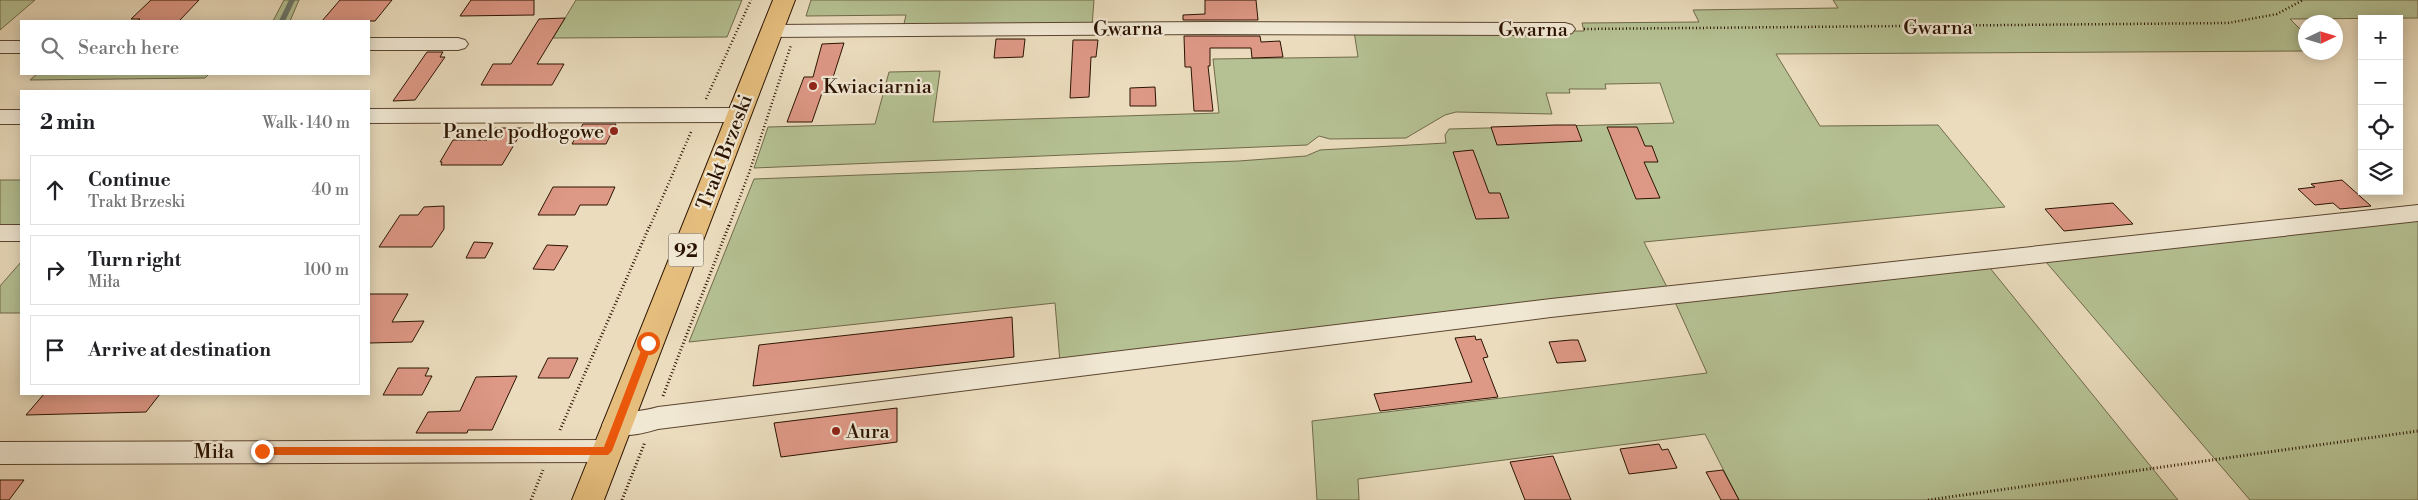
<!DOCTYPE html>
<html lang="en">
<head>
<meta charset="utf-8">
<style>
  :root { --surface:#fff; --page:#f2f2f2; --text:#202124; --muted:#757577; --line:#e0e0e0 }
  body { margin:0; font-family:"Libre Bodoni",serif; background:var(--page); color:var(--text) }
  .controls { position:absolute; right:15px; top:15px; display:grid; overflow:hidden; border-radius:0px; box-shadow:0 2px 12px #0003 }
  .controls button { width:45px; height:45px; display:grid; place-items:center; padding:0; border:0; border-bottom:1px solid var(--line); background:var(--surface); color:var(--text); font:25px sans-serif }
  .compass { position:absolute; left:2298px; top:15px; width:45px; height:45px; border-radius:50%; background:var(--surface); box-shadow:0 2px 12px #0003; rotate:86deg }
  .stop { position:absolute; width:15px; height:15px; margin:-11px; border:4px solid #ea580c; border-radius:50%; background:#fff }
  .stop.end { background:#ea580c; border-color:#fff; box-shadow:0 1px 5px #0008 }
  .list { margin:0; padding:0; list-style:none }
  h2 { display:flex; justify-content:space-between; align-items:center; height:65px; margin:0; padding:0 20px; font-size:21px }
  h2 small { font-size:16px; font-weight:400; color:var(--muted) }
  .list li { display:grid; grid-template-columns:32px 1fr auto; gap:15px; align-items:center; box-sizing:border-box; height:70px; margin:0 10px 10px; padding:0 10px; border:1px solid var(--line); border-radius:0px }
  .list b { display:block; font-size:19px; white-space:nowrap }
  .list p { margin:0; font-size:16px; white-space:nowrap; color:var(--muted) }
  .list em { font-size:16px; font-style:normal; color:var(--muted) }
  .icon { flex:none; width:28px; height:28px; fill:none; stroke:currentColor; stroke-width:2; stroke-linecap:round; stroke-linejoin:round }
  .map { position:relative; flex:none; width:2418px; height:500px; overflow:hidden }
  .search { position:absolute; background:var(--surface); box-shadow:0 2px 12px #0003; left:20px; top:20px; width:350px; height:55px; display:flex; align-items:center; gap:12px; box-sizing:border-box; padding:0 18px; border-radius:0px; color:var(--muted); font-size:19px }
  .panel { position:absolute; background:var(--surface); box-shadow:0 2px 12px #0003; left:20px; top:90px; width:350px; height:305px; border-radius:0px }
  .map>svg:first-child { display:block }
</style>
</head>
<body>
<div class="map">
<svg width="2418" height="500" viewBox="0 0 2418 500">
  <rect width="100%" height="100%" fill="#eadcbd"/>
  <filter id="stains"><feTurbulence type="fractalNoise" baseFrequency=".004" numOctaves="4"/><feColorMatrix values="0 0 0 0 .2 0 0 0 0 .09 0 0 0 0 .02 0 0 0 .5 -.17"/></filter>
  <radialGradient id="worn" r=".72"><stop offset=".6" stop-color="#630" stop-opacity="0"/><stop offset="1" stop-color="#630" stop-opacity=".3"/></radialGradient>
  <g fill="#b5c193" stroke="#706a4a">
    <path d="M0,0H35L0,30Z"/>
    <path d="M284,0H299L290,21H273Z"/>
    <path d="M576,0H742L727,37L553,38Z"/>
    <path d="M811,0H1094L1092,26L903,28L906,15L806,16Z"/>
    <path d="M1833,0H2418V18L2290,19L2305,34V51L1776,54L1820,126L1938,125L2005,207L1644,242L1668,289L1060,362L1055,303L689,342L754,179L1239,161L1306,156L1320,150L1446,143L1445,135L1449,129L1674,123L1660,83L1605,84L1606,89H1569L1570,93H1546L1552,114L1456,112L1445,115L1406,138L1330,139L1319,136L1307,145L754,168L768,127L875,124L889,72L940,71L933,122L1219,113L1213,59L1358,57L1354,31H1584L1582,23L1699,22L1693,10L1838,8Z"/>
    <path d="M37,74H209L205,78L30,80Z"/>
    <rect x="0" y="180" width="21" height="45"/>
    <path d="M2418,220V500H2250L2046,262Z"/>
    <path d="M21,262V313H0V286Z"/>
    <path d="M1990,268L2178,500H1739L1705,434L1358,479L1359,500H1317L1312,421L1707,373L1675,302Z"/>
  </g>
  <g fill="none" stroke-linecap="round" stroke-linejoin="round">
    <path stroke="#6c786b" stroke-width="5.5" d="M282,21L292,0"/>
  </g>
  <g fill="#de9886" stroke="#2b1301">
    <path d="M151,0H199L179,21H137L140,19H131Z"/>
    <path d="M340,0H392L375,21H322Z"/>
    <path d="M471,0H534V15L460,16Z"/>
    <path d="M1205,0H1256L1258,20H1183V15L1205,14Z"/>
    <path d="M565,18L537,64H564L552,85H481L493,64H511L539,19Z"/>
    <path d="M1184,36H1260L1261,42L1280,41L1283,57L1252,58L1251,48H1210V66H1208L1213,111H1194L1191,67H1185Z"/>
    <path d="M996,39H1025L1023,57L994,58Z"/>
    <path d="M1073,40H1098L1096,57H1091L1089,97L1070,98Z"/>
    <path d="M844,43L828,93H822L812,122H787L804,77H813L822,44Z"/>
    <path d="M427,52H443L440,57H445L415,100L393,101Z"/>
    <path d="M1155,87L1156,106H1130V88Z"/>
    <path d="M583,124H616L606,144H572Z"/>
    <path d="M1556,125H1576L1582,141L1497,145L1491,127Z"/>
    <path d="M1607,127H1637L1645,146H1652L1658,162H1644L1660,198L1636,199Z"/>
    <path d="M495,128H524L502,165H441L442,162H440L453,140H487Z"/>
    <path d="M1473,150L1489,193H1500L1509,218L1476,219L1453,152Z"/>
    <path d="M2342,180L2371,206L2340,209L2333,203L2315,205L2298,189L2315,187L2311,184Z"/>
    <path d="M553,187H615L607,205H580L575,215H538Z"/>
    <path d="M2113,203L2133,224L2064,231L2045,209Z"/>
    <path d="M444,206V229L432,247H379L400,215H418L424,207Z"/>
    <path d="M474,242L493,243L485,258H466Z"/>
    <path d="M547,245L568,246L554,270L533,269Z"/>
    <path d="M369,294H408L392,322L424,321L412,342L369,343Z"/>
    <path d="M1012,317L1014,357L753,386L759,345Z"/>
    <path d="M1475,336L1476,340L1481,339L1488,357L1483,358L1498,397L1380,411L1374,394L1472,382L1455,338Z"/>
    <path d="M1571,340H1578L1586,361L1557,363L1549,342Z"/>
    <path d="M548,358H578L569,378H538Z"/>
    <path d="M398,368H429L425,376H432L422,395H383Z"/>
    <path d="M517,376L492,430H468L467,433H416L428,412L460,411L476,377Z"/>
    <path d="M44,394H160L146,412L26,415Z"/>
    <path d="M897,408V442L781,457L774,423Z"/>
    <path d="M1659,444L1662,450L1668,449L1677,468L1629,474L1620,449Z"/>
    <path d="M1553,456L1571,500H1525L1510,462Z"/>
    <path d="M1723,470L1739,500H1721L1706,472Z"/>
    <path d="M0,480H24L9,500H0Z"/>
  </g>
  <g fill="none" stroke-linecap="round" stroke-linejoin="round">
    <g stroke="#5b4530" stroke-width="2">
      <g id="minor">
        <path d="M1208,22L1565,23L1572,25L1575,29L1572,33L1565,35L1208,34L772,37L765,35L762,31L765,27L772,25Z"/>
        <path d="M369,38H458L465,40L468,44L465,48L458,50H369Z"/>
        <rect x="0" y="41" width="21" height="12"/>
        <path d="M739,108L747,110L750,115L747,120L739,122L369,123V109Z"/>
        <rect x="0" y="110" width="21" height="14"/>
        <path d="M2418,205V221L1551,317L658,429C641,434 624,438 606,433L602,425L606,417C623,412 641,412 658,407L1551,299Z"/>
        <rect x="0" y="225" width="21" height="16"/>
        <path d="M608,440L618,443L622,451L618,459L608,462L0,464V442Z"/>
      </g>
    </g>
    <g stroke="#2b1301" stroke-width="2">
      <path id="major" d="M773,0H795L604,500H572Z"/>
    </g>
    <g stroke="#2b1301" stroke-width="2.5" stroke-dasharray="1 2.5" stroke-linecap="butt">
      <path d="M1584,29L2228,23L2277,14L2303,0"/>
      <path d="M706,99L751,0"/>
      <path d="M650,226L691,132"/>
      <path d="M729,226L749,173L791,45"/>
    </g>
    <g stroke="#2b1301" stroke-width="3" stroke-dasharray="1 2.5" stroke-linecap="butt">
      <path d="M663,396L729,225"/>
      <path d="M560,430L650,225"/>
      <path d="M531,500L543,470"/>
      <path d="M622,500L645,442"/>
      <path d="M1928,500L2418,431"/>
    </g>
    <use href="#minor" fill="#f1e8d4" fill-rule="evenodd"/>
    <use href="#major" fill="#e5be7e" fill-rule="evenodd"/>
  </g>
  <path fill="#ea580c" d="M648,340L653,343L612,451L608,455H262L257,451L262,447H604L644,343Z"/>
  <g fill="#8f2418" stroke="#f1e8d4" stroke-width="2">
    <circle cx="813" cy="86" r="5"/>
    <circle cx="614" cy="131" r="5"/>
    <circle cx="836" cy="431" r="5"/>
  </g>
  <g text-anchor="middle" stroke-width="4.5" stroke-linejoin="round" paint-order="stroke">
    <rect fill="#f1e8d4" stroke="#665340" stroke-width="1" x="668.5" y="233.5" width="35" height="33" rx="4"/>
    <g font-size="19" font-weight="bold" fill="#2b1301">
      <text x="686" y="257">92</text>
    </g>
    <g font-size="20" fill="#2b1301" stroke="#f1e8d4">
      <text x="1938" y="34">Gwarna</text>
      <text transform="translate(1128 28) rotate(-1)" y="7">Gwarna</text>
      <text x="1533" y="36">Gwarna</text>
      <text transform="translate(724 152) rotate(-69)" y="7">Trakt Brzeski</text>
      <text x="214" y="458">Miła</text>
    </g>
    <g font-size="20" fill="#2b1301" stroke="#f1e8d4" text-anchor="start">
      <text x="823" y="93">Kwiaciarnia</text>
      <text x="604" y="138" text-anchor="end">Panele podłogowe</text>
      <text x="846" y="438">Aura</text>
    </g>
  </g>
  <rect width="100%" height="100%" filter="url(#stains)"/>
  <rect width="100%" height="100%" fill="url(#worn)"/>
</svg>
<div class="controls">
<button>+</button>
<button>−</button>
<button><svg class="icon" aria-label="locate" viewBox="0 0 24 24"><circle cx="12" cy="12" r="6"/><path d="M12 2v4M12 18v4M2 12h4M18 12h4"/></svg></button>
<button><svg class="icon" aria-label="layers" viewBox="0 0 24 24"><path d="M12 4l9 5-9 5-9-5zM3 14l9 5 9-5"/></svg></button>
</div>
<svg class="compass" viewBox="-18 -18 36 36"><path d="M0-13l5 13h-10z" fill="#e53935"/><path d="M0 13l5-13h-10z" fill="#757577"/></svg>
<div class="stop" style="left:648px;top:343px"></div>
<div class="stop end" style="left:262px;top:451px"></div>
<div class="search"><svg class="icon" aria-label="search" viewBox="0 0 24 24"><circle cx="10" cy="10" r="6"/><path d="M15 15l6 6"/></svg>Search here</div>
<section class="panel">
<h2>2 min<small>Walk · 140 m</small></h2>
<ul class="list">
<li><svg class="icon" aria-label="ahead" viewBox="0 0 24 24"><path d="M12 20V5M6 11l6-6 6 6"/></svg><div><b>Continue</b><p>Trakt Brzeski</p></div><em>40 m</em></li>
<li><svg class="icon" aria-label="right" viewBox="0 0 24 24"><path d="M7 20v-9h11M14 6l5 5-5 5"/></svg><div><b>Turn right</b><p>Miła</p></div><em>100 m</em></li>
<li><svg class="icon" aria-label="arrive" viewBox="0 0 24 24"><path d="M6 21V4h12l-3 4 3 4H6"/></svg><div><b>Arrive at destination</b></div></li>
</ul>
</section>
</div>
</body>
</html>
